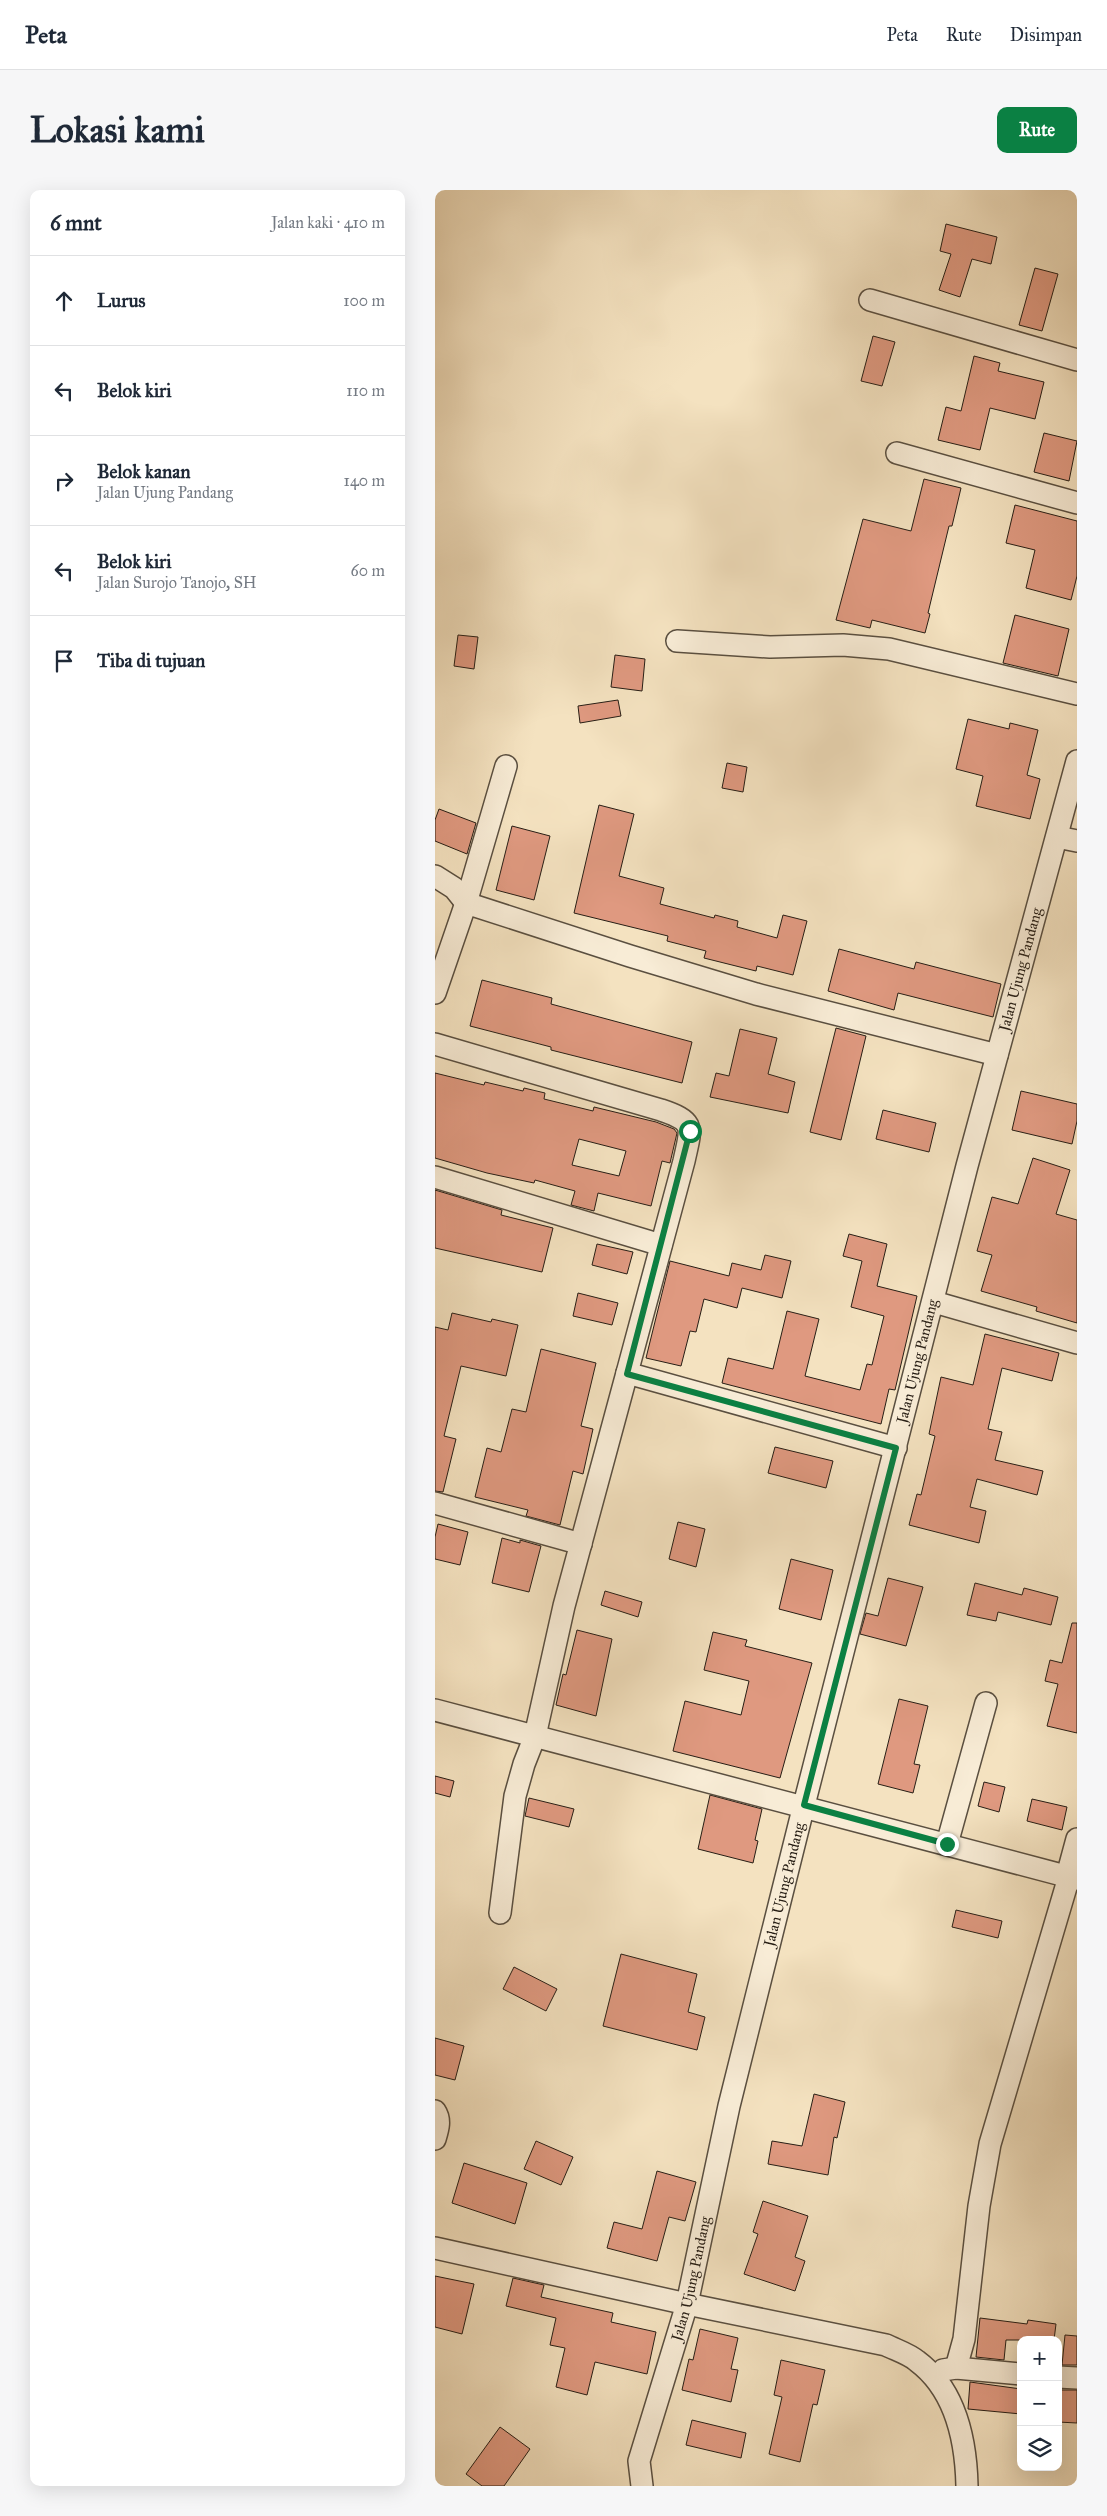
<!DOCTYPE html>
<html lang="id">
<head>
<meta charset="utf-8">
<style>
  :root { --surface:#fff; --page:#f6f6f7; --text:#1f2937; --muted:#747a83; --line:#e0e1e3; --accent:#0b8043 }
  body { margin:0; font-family:"IM FELL Great Primer",serif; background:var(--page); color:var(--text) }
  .controls { position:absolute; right:15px; bottom:15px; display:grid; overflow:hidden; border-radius:10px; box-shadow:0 5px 20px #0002 }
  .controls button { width:45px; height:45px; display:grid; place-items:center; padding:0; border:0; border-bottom:1px solid var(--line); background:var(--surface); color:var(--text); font:25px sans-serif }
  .stop { position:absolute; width:15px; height:15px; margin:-11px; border:4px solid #0b8043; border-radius:50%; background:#fff }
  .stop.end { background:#0b8043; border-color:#fff; box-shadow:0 1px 5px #0008 }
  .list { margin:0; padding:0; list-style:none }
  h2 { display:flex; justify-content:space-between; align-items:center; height:65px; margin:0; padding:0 20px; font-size:21px }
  h2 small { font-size:16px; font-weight:400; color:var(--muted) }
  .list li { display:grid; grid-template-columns:32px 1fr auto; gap:15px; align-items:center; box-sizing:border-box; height:90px; padding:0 20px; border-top:1px solid var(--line) }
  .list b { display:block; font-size:19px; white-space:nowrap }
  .list p { margin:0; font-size:16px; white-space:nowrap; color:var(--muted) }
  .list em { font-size:16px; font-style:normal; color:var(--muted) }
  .icon { flex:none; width:28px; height:28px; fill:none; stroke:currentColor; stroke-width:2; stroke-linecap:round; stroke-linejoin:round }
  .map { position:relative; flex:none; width:642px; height:2296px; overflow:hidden; border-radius:10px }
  header { display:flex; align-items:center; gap:30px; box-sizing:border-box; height:70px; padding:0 25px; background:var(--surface); border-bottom:1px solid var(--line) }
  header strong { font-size:24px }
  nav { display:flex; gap:28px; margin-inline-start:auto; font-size:18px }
  .intro { display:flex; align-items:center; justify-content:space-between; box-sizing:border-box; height:120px; padding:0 30px }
  h1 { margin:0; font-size:35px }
  .button { padding:12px 22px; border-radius:10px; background:var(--accent); color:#fff; font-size:18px; font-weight:700 }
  main { display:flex; gap:30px; padding:0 30px }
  aside { flex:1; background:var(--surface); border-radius:10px; box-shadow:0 5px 20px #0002 }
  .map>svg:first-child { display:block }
</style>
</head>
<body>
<header>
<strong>Peta</strong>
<nav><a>Peta</a><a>Rute</a><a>Disimpan</a></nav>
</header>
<div class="intro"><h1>Lokasi kami</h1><a class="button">Rute</a></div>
<main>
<aside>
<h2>6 mnt<small>Jalan kaki · 410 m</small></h2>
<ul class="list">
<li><svg class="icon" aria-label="ahead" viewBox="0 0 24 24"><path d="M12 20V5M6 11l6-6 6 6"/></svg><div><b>Lurus</b></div><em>100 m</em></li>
<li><svg class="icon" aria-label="left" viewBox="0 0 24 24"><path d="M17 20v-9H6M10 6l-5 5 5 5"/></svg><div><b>Belok kiri</b></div><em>110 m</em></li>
<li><svg class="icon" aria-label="right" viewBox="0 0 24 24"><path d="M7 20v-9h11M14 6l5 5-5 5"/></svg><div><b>Belok kanan</b><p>Jalan Ujung Pandang</p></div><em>140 m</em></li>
<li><svg class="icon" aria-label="left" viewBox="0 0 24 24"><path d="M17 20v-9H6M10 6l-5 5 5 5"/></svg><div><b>Belok kiri</b><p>Jalan Surojo Tanojo, SH</p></div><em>60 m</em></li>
<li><svg class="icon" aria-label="arrive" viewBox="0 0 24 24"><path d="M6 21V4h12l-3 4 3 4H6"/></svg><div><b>Tiba di tujuan</b></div></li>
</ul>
</aside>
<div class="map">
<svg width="642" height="2296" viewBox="0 0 642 2296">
  <rect width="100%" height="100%" fill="#f4e2c0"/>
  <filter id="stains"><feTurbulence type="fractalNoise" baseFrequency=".004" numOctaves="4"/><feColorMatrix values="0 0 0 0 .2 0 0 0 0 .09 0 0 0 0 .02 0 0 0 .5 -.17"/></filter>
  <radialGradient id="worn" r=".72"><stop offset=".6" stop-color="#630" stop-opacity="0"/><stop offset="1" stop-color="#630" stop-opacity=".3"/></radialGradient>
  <g fill="#df9980" stroke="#271e15" fill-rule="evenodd">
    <path d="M511,34L562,47L556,74L537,69L525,107L504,100L516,64L505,61Z"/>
    <path d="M600,78L623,84L607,141L584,135Z"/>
    <path d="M438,146L460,152L447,196L426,191Z"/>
    <path d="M539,166L565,173L563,181L609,192L600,229L555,218L545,260L503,250L511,217L526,221Z"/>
    <path d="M609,243L642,251L634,291L599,282Z"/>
    <path d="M489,289L526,298L517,336H514L493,423L495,424L490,443L437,430L435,438L401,430L428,329L476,341Z"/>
    <path d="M580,315L642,331V386L636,410L591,398L600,360L571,353Z"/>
    <path d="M580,425L634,439L623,486L568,473Z"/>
    <path d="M23,445L43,447L39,479L19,476Z"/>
    <path d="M180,465L210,469L207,501L176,497Z"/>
    <path d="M183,510L186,526L145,533L143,516Z"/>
    <path d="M533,529L574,539L575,533L603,540L592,585L605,589L595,629L541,616L548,586L521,579Z"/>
    <path d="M292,573L312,577L308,602L287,598Z"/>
    <path d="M164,615L199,624L184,686L229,698L225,714L279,728L280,725L303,731L302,737L342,748L348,725L372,731L358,785L322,776L321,781L269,768L271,761L232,751L233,746L139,723Z"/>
    <path d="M4,619L41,633L32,664L0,651V630Z"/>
    <path d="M77,636L115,646L99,710L61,700Z"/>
    <path d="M404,759L479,779L481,772L566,794L558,827L463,803L459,820L393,801Z"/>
    <path d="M47,790L117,808L116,814L257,852L247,893L116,860V857L35,836Z"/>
    <path d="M401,838L431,846L406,950L375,942Z"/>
    <path d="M305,839L342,848L333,884L360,892L353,923L275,907L281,883L294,886Z"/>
    <path d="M0,883L49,895L50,892L88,901L89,898L110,903L109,909L158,921L159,917L221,932L239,939L242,943L235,973L227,971L216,1016L163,1003L159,1021L136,1015L140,1001L100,990L99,993L52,983L0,968ZM144,949L191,961L184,986L137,975Z"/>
    <path d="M586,901L642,914V931L637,954L577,940Z"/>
    <path d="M448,920L501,933L494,962L441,949Z"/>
    <path d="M598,968L635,980L621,1024L642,1030V1133L601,1121L602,1117L546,1101L557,1065L542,1061L557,1007L583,1014Z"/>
    <path d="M0,1000L67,1020L66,1025L118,1038L107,1082L0,1058Z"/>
    <path d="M414,1044L452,1054L442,1096L482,1106L460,1200L454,1199L446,1234L287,1193L293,1168L338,1179L352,1121L384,1129L370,1186L425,1200L432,1174L437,1175L449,1126L416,1117L427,1071L408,1066Z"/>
    <path d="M162,1054L198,1062L192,1084L157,1075Z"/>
    <path d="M330,1065L356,1071L347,1108L307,1098L302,1118L269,1109L261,1142L255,1141L246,1176L211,1168L235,1071L294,1086L297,1073L326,1080Z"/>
    <path d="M143,1103L183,1113L177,1135L138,1126Z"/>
    <path d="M17,1123L56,1132L57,1129L83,1135L71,1186L26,1176L9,1246L21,1249L8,1302L0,1301V1137L13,1140Z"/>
    <path d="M550,1144L624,1163L617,1191L567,1178L553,1239L567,1242L560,1270L608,1281L602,1305L542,1289L535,1317L551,1321L544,1353L474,1335L482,1304L486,1305L500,1246L494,1244L506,1187L538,1195Z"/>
    <path d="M106,1159L161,1173L146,1236L158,1239L148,1284L138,1281L125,1335L91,1326L93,1320L40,1307L52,1258L66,1262L77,1219L91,1222Z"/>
    <path d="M340,1257L398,1271L391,1298L333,1283Z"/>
    <path d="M243,1332L270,1339L261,1377L234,1369Z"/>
    <path d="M3,1334L33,1342L25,1375L0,1369V1347Z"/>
    <path d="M67,1348L85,1353V1350L106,1356L94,1402L57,1393Z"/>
    <path d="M356,1369L398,1380L386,1430L344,1419Z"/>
    <path d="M453,1388L488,1397L471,1456L425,1444L431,1423L443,1426Z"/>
    <path d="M540,1393L587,1405L589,1398L623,1407L616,1435L563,1422L561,1431L532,1425Z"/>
    <path d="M170,1401L207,1412L203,1427L166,1415Z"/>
    <path d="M637,1433H642V1543L612,1536L623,1494L610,1491L615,1470L627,1473Z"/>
    <path d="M142,1440L177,1449L161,1526L121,1515L128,1484L131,1485Z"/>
    <path d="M278,1442L312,1450L310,1456L377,1473L345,1588L238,1561L250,1511L306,1525L314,1491L269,1480Z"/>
    <path d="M464,1509L493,1516L479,1574L485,1575L478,1603L443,1594Z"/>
    <path d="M0,1586L19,1591L15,1607L0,1603Z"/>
    <path d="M549,1592L570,1597L564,1622L543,1616Z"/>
    <path d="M275,1605L327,1619L320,1650L323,1651L318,1673L263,1659Z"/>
    <path d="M94,1608L139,1619L134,1637L90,1626Z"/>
    <path d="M597,1609L632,1617L627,1640L592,1631Z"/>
    <path d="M521,1720L567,1731L563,1748L517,1737Z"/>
    <path d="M186,1764L262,1784L253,1822L270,1827L262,1860L168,1836Z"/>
    <path d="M79,1777L122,1799L111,1821L68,1799Z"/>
    <path d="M0,1848L29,1856L20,1890L0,1885Z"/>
    <path d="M379,1904L410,1912L402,1948L399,1947L393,1985L333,1974L337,1951L367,1956Z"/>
    <path d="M101,1951L138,1967L126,1995L89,1979Z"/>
    <path d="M29,1973L92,1993L80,2034L17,2013Z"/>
    <path d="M222,1981L261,1992L250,2031L234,2027L222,2071L172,2058L179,2032L207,2039Z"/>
    <path d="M328,2011L373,2026L360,2067L370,2071L360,2101L309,2084L323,2044L318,2042Z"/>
    <path d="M0,2086L39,2094L27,2144L0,2137Z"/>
    <path d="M78,2088L109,2095L106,2107L178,2123L176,2132L221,2142L212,2184L160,2172L152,2205L121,2197L130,2158L115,2155L121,2128L71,2116Z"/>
    <path d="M545,2128L592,2134L593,2130L621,2134L619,2150H571L569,2170L541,2167Z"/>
    <path d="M265,2139L303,2148L296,2179L303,2180L296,2212L247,2200L254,2169L258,2170Z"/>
    <path d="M630,2145L642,2146V2175H627Z"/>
    <path d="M346,2170L390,2180L382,2215L378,2214L365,2272L334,2264L347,2207L339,2205Z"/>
    <path d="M535,2192L586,2199V2224L533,2219Z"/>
    <path d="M625,2200H642V2233L623,2232Z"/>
    <path d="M257,2230L311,2243L306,2268L251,2255Z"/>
    <path d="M65,2237L95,2259L69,2296H47L31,2284Z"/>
  </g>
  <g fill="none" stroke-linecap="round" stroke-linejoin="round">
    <g stroke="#5a4f40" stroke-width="24">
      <g id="street">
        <path d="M435,110L642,170"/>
        <path d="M462,263L642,313"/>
        <path d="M242,451L335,457L408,455L454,459L642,504"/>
        <path d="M622,647L642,651"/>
        <path d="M0,686L19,698L31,713L195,766L321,804L562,865"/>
        <path d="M0,803L31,713L71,576"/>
        <path d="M0,854L226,920C262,932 256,938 249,971L192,1183L461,1258"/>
        <path d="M0,987L226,1055"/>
        <path d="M499,1112L642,1153"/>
        <path d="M0,1313L146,1354"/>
        <path d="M0,1520L642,1689"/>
        <path d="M512,1654L551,1513"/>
        <path d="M632,1686L642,1649"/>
        <path d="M65,1723L80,1606L89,1574L100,1546L129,1416L192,1183"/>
        <path d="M0,1921C6,1930 3,1939 0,1949"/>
        <path d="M0,2058L252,2114L451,2155C461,2160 474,2164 482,2171C521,2200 531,2250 532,2296"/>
        <path d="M521,2178L529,2149L544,2016L555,1954L634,1687"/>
        <path d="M508,2180L521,2178L586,2184"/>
        <path d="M623,2187L642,2188"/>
        <path id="s1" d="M207,2296L204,2271L252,2114L294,1916L369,1615L532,976L642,571"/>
      </g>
    </g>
    <use href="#street" stroke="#f8ecd6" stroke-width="21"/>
  </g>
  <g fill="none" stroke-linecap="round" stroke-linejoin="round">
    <path stroke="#0b8043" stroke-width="6" d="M255,941L192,1184L461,1258L369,1615L512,1654"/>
  </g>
  <g text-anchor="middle" stroke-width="4" stroke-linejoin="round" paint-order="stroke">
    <g font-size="15" fill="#271e15" stroke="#f8ecd6">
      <text dy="5" stroke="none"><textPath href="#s1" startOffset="1565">Jalan Ujung Pandang</textPath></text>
      <text dy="5" stroke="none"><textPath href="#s1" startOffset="1160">Jalan Ujung Pandang</textPath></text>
      <text dy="5" stroke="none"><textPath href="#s1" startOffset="620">Jalan Ujung Pandang</textPath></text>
      <text dy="5" stroke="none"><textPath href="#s1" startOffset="215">Jalan Ujung Pandang</textPath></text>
    </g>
  </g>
  <rect width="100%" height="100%" filter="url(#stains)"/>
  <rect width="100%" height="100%" fill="url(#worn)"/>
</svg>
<div class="controls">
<button>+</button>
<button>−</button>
<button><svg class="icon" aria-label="layers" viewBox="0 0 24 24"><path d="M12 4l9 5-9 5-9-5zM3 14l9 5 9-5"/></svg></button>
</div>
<div class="stop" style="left:255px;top:941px"></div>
<div class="stop end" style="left:512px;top:1654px"></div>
</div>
</main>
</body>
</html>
